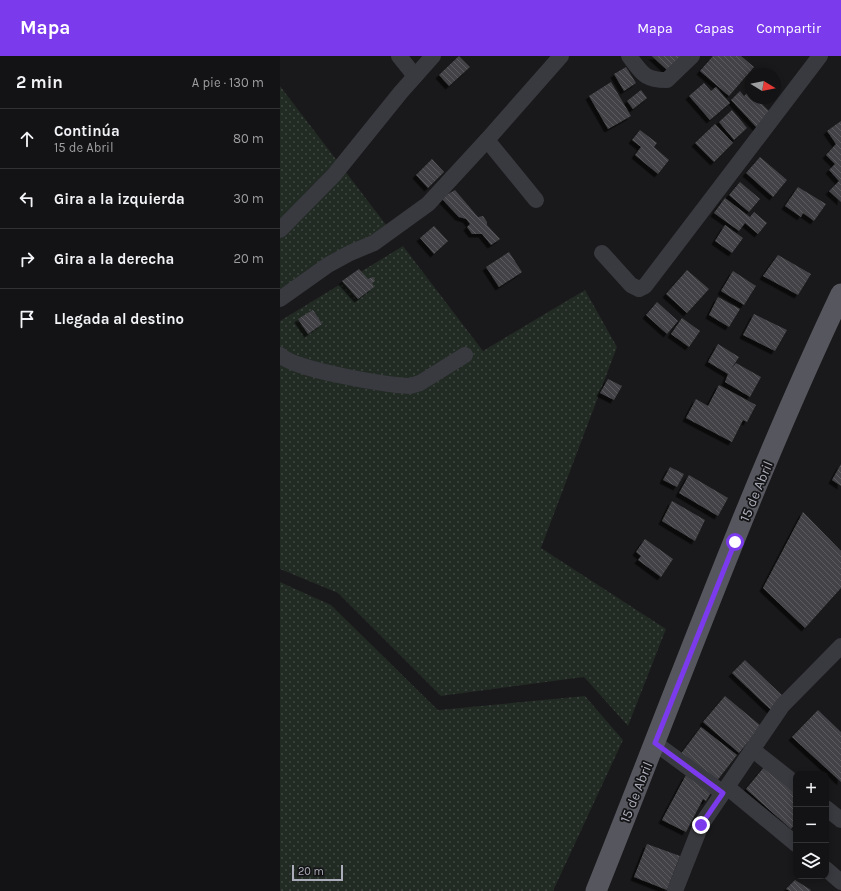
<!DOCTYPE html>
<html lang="es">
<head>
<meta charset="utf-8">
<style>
  :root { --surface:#131214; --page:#1c1b1d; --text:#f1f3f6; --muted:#9d9ea0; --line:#323234; --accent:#7c3aed }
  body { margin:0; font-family:Karla,sans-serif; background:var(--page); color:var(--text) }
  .controls { position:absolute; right:12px; bottom:12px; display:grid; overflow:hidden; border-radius:8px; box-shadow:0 2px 6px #0003 }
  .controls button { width:36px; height:36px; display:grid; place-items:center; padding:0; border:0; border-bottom:1px solid var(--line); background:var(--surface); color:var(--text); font:20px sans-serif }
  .compass { position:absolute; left:465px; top:12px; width:36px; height:36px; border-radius:50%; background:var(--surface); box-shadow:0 2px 6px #0003; rotate:100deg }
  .scale { position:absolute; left:12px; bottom:10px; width:51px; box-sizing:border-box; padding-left:4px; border:2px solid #abaeba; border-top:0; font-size:11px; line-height:14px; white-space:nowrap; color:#abaeba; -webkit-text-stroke:3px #141315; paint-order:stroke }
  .stop { position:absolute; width:12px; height:12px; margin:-9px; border:3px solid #7c3aed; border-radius:50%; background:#fff }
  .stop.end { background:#7c3aed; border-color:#fff; box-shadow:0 1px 4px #0008 }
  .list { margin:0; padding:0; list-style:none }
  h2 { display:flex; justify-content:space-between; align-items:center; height:52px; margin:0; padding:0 16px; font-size:17px }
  h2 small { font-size:13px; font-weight:400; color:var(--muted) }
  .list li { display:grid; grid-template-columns:26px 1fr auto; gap:12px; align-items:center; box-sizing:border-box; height:60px; padding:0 16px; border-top:1px solid var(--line) }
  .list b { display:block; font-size:15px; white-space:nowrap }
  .list p { margin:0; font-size:13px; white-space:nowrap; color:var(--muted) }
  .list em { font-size:13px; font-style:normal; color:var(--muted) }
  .icon { flex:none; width:22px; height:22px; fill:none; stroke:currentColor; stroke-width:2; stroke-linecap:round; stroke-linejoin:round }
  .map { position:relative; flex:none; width:561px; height:835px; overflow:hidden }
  header { display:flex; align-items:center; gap:24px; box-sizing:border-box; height:56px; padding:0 20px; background:var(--accent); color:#fff }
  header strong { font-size:19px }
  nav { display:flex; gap:22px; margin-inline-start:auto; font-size:14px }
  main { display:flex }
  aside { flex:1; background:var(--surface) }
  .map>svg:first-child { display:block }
</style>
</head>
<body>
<header>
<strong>Mapa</strong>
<nav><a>Mapa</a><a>Capas</a><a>Compartir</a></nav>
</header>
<main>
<aside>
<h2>2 min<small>A pie · 130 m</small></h2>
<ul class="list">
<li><svg class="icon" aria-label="ahead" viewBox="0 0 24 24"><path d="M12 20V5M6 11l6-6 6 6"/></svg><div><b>Continúa</b><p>15 de Abril</p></div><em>80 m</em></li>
<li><svg class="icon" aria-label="left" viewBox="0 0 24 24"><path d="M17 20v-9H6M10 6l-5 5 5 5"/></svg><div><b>Gira a la izquierda</b></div><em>30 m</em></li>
<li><svg class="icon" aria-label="right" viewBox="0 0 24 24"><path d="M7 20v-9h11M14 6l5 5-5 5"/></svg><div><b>Gira a la derecha</b></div><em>20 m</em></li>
<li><svg class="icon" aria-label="arrive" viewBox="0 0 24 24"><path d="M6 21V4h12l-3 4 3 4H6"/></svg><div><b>Llegada al destino</b></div></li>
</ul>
</aside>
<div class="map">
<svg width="561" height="835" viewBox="0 0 561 835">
  <defs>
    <pattern id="grass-dots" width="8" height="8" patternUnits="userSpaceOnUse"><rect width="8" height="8" fill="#222a24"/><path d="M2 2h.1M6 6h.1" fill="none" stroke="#3f4642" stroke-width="1.8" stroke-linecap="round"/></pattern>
    <pattern id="building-back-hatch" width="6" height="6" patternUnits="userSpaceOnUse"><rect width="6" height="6" fill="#434347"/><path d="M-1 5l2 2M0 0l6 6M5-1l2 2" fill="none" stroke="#5b5c5f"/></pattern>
    <filter id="shadow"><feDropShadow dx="-3.5" dy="3.5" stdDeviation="0" flood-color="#0009"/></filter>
  </defs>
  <rect width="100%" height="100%" fill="#19181a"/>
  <g fill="url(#grass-dots)">
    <path d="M0,30L107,170L0,244Z"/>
    <path d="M123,190L203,295L305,234L337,291L261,492L386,573L348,670L304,621L161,640L58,537L0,513V265Z"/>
    <path d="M0,526L51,549L158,654L305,640L343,684L273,835H0Z"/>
  </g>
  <g fill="url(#building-back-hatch)" filter="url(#shadow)">
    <path d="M179,0L190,11L169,30L159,19Z"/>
    <path d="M372,0H403L388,15Z"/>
    <path d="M433,0H461L474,11L449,40L420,15Z"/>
    <path d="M346,11L356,27L344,35L334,18Z"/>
    <path d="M331,26L351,60L328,73L309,40Z"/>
    <path d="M424,27L431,35L436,31L450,47L430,64L409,40Z"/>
    <path d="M361,34L367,42L353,53L347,45Z"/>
    <path d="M460,35L464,40L469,35L471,37V42H476L493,59L478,73L451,44Z"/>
    <path d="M452,54L467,72L454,84L439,66Z"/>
    <path d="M561,65V146L549,135L559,125L549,114L555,108L546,99L556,88L547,75Z"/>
    <path d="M435,68L453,87L434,106L415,87Z"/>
    <path d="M360,74L377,87L374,91L389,104L378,118L355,99L361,91L352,84Z"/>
    <path d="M480,101L507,124L493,141L466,117Z"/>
    <path d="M152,103L164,116L148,132L136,119Z"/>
    <path d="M460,126L480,143L469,156L449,139Z"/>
    <path d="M518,131L546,148L534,165L523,157L521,161L505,150Z"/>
    <path d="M175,134L198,161L203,160L207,166V169L220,183L211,189L202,178H192L187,171L190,168L186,163L179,161L161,142Z"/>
    <path d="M445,142L470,161L474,156L487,167L478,178L465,167L459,175L434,157Z"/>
    <path d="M445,169L463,182L452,197L435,185Z"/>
    <path d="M154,170L168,185L154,198L140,182Z"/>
    <path d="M229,196L242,216L219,231L206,211Z"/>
    <path d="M498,199L531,218L518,239L483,220Z"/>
    <path d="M79,213L88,223L93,221L95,225L92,227L94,231L78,243L62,225Z"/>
    <path d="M407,214L429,233L407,257L386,238Z"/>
    <path d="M453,215L476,230L464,249L441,235Z"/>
    <path d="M438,241L460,253L449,271L429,259Z"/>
    <path d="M377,246L398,265L387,278L366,259Z"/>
    <path d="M33,254L42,268L28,278L18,263Z"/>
    <path d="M474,258L507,274L495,295L463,279Z"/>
    <path d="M402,262L420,275L409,291L391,278Z"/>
    <path d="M438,288L459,301L451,313L456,307L481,321L470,341L445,326L448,318L428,306Z"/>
    <path d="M328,323L342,330L334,344L320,337Z"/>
    <path d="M439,329L476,349L467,366L463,364L452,386L406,362L416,343L428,350Z"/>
    <path d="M561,408V430L552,424Z"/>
    <path d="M390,411L404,418L397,431L383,424Z"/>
    <path d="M409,419L448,442L438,460L399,437Z"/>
    <path d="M392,445L425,464L415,485L382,465Z"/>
    <path d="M523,456L561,495V532L525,572L483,532Z"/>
    <path d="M365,483L393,503L381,521L358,504L361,500L356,496Z"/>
    <path d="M465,604L505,642L492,655L452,617Z"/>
    <path d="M445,640L481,670L459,697L423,666Z"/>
    <path d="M538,654L561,676V726L512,681Z"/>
    <path d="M421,671L457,699L436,726L400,699Z"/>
    <path d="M485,710L516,738V766L511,773L466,733Z"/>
    <path d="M406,719L433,733L426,745L423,743L406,776L382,764Z"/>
    <path d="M367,788L400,800L387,834L354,821Z"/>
    <path d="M515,824L531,834L530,835H510L506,833Z"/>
  </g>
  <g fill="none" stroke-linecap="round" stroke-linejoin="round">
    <g stroke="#393a3f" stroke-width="16">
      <path d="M119,0L135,20"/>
      <path d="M349,0C362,17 364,24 387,24L412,0"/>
      <path d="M207,84L256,144"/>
      <path d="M0,174L54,119L121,36L153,0"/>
      <path d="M322,197L351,229L359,233L365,230L540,0"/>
      <path d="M0,243L48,209L70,197L94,187L148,148L207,84L281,0"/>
      <path d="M0,299C15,314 106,329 130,330L140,327L185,299"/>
      <path d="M375,687L443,737"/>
      <path d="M473,694L516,728"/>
      <path d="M447,731L516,788"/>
      <path d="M546,752L561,764"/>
      <path d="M546,813L561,826"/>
      <path d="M395,835L421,769L502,650L561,590"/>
    </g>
    <path stroke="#56575e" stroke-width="21" d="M316,835C396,636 469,432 561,238"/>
  </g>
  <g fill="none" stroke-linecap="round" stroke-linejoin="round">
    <path stroke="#7c3aed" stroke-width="5" d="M421,769L443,737L375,687L455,486"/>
  </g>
  <g text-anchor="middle" stroke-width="3.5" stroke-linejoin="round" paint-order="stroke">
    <g font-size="14" fill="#abaeba" stroke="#141315">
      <text transform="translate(476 435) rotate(-67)" y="5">15 de Abril</text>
      <text transform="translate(356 736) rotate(-68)" y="5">15 de Abril</text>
    </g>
  </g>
</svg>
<div class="controls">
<button>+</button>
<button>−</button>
<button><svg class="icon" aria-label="layers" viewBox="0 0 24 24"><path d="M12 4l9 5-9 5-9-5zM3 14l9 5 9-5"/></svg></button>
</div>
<svg class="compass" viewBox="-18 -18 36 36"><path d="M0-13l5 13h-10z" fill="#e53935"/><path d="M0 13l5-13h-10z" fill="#9d9ea0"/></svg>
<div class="scale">20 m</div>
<div class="stop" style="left:455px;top:486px"></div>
<div class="stop end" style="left:421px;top:769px"></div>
</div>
</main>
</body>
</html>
